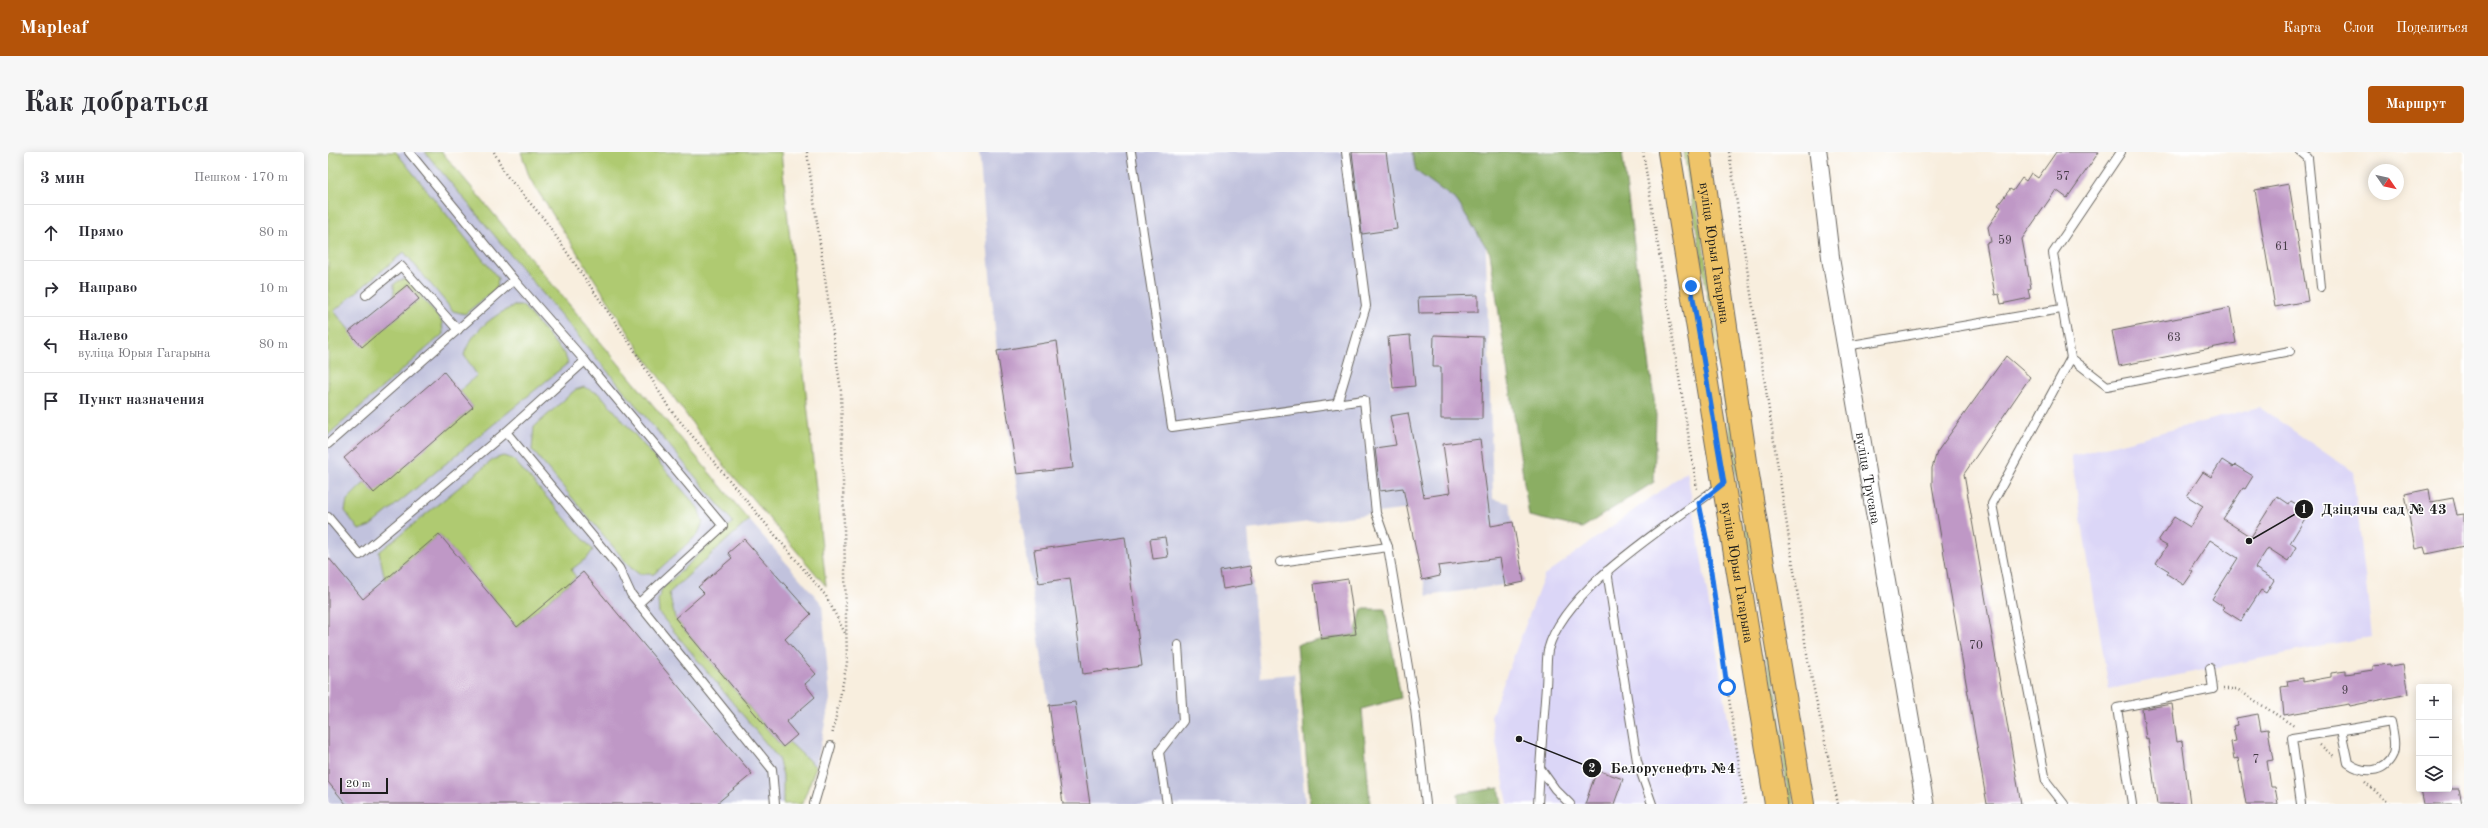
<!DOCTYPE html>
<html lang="ru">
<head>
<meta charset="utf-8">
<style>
  :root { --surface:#fff; --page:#f7f7f7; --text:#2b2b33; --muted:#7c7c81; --line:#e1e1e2; --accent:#b45309 }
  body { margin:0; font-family:"Old Standard TT",serif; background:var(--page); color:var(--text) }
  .controls { position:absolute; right:12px; bottom:12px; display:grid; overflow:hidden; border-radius:4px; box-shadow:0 2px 10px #0003 }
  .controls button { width:36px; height:36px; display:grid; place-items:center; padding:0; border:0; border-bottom:1px solid var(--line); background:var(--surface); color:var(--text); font:20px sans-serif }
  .compass { position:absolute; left:2040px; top:12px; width:36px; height:36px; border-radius:50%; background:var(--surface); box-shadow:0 2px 10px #0003; rotate:124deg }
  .scale { position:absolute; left:12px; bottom:10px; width:48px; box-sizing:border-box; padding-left:4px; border:2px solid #1c1c1c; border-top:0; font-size:11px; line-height:14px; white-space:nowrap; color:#1c1c1c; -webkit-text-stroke:3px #fff; paint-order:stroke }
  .stop { position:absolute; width:12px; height:12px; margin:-9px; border:3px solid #1a73e8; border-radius:50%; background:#fff }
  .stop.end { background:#1a73e8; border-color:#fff; box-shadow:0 1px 4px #0008 }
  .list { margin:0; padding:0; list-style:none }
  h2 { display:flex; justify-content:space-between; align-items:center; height:52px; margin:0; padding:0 16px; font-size:17px }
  h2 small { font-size:13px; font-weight:400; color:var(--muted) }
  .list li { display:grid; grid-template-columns:26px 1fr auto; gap:12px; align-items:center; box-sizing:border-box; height:56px; padding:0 16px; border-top:1px solid var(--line) }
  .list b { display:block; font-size:15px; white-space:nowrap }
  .list p { margin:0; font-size:13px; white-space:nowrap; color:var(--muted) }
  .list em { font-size:13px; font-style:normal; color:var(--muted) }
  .icon { flex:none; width:22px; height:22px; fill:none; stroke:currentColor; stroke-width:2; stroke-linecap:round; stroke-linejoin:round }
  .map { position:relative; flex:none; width:2136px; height:652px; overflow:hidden; border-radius:4px }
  header { display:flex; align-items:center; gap:24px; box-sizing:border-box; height:56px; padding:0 20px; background:var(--accent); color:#fff }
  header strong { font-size:19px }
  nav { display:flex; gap:22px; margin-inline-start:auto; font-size:14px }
  .intro { display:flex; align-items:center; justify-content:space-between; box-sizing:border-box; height:96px; padding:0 24px }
  h1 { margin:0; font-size:28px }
  .button { padding:10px 18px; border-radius:4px; background:var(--accent); color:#fff; font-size:14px; font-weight:700 }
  main { display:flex; gap:24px; padding:0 24px }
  aside { flex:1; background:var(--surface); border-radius:4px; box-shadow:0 2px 10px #0003 }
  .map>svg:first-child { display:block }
</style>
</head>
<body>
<header>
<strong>Mapleaf</strong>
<nav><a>Карта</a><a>Слои</a><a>Поделиться</a></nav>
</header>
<div class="intro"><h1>Как добраться</h1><a class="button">Маршрут</a></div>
<main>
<aside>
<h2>3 мин<small>Пешком · 170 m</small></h2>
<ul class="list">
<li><svg class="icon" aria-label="ahead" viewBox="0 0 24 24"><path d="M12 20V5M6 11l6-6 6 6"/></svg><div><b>Прямо</b></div><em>80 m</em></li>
<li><svg class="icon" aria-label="right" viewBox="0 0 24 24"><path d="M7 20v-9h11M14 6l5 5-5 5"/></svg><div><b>Направо</b></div><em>10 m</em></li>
<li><svg class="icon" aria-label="left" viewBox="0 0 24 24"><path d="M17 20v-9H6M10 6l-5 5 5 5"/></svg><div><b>Налево</b><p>вуліца Юрыя Гагарына</p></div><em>80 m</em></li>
<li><svg class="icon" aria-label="arrive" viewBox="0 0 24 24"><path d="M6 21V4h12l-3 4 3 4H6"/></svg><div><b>Пункт назначения</b></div></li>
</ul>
</aside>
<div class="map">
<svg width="2136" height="652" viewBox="0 0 2136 652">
  <rect width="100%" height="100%" fill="#fff"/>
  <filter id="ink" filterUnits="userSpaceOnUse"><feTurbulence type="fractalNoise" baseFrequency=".025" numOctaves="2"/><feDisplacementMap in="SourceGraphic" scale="8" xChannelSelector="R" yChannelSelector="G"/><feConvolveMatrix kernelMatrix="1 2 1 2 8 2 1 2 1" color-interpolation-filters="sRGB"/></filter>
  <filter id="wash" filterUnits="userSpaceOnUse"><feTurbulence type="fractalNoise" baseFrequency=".012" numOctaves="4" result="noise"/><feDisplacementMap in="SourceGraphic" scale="16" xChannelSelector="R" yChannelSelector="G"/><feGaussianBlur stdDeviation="0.9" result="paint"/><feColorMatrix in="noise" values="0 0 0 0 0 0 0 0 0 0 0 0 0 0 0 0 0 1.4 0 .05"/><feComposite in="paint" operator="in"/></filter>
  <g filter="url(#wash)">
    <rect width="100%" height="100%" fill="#f8eede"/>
    <g fill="#dbd6f7">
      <path d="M1931,255L2025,320L2044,484L1781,537L1743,304Z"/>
      <path d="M1359,319L1414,652H1180L1163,564L1216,424Z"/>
    </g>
    <g fill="#c1c2dd" fill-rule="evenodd">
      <path d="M0,0H114L421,368L494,452L502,547L488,615L474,652H0Z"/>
      <path d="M651,0H1155L1165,347L1181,351L1196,430L1099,444L1080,357L920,378L932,525L966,522L977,652H735L669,199ZM1061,190L1070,235H1063Z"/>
    </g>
    <g fill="#afca71" stroke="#667346">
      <path d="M0,0H68L170,126L169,136L137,162L125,159L76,100L6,159L34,194L91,147L79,133L66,144V132L72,128L79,127L114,170L115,182L0,283Z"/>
      <path d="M97,0H114L421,368L341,441L347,466L454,595L461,590L488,615L474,652H455V623L450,606L331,461L330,448L334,437L405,370Z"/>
      <path d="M193,0H453L498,434L385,300L313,200L202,27Z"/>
      <path d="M1356,0H1360L1466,652H1462Z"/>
      <path d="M186,154H195L237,203L240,211L42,374L31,378L17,359L19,348L37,330L46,340L145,255L132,239L149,223L136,203C143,180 164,164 186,154Z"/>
      <path d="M256,235L272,242L370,356L375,370L370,382L326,422H311L303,416L204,298L206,275L247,238Z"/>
      <path d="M175,304L185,307L265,398L260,405L243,418L248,425L189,475L111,382L57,428L51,400L166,307Z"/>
    </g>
    <g fill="#8bae63" stroke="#546540">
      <path d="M1084,0H1294L1328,263L1326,330L1254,376L1201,364L1162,101L1129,49L1088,19Z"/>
      <path d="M1034,457H1057L1073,546L1034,557L1042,652H982L969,492L1027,482Z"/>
      <path d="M1171,636L1174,652H1131L1130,642Z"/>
    </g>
    <g id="blocks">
      <g fill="#bf98c6">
        <path d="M1024,0H1058L1069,77L1034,82Z"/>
        <path d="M1728,0H1771L1739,46L1728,38L1694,87L1703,136L1700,137L1702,146L1673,152L1671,142L1667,143L1658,91L1663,90L1660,75L1673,55L1670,53L1682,37L1685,39L1694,26L1698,29L1703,21L1710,26Z"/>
        <path d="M1961,32L1980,149L1947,155L1927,38Z"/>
        <path d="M79,133L91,147L34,195L21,180Z"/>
        <path d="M1150,143V160L1091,161L1090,145Z"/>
        <path d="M1902,156L1908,191L1791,214L1784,179Z"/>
        <path d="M1082,183L1087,234L1065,236L1060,185Z"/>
        <path d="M1106,183L1155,185L1154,267H1113V215H1105Z"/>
        <path d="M729,189L745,316L689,322L669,199Z"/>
        <path d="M1678,204L1702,225L1636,322L1693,652H1659L1604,333V316L1609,300Z"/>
        <path d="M116,220L145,255L46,341L16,306Z"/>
        <path d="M1080,261L1096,345L1122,341L1115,292L1152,287L1163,374L1185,370L1196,430L1177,434L1172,406L1110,414L1112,424L1094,428L1075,336L1052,339L1047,296L1068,293L1062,264Z"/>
        <path d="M1894,308L1905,315L1907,313L1925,324L1917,337L1915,336L1895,367L1923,385L1949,344L1961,352L1963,349L1981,360L1962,391L1968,395L1960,409L1940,396L1927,416L1946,428L1938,441L1933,438L1913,469L1894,457L1896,455L1884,447L1910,406L1882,388L1862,418L1865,420L1856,433L1839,422L1841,419L1828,411L1839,394L1830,389L1846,365L1862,375L1875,354L1859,344L1875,320L1883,325Z"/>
        <path d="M2101,337L2103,350L2125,346L2129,363L2136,362V394L2098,402L2096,395L2087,397L2077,342Z"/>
        <path d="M111,382L189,475L255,420L424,622L388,652H18L0,630V405L35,447Z"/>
        <path d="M797,385L814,514L755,522L742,426L711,431L706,398Z"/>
        <path d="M837,385L840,405L825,407L822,387Z"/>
        <path d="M416,387L483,462L457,487L488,522L477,532L487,545L458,570L469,583L455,595L347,466L376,441L370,435L404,406L400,401Z"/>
        <path d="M922,414L925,432L895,437L892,419Z"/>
        <path d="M1020,427L1028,482L993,487L986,432Z"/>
        <path d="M2062,512V515L2075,513L2080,542L2022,554L2021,552L1956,563L1953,535L1960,534L1959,529L1975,526V530L2003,525V521L2018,519V522L2045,518V514Z"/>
        <path d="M747,550L762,652H735L721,553Z"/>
        <path d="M1844,552L1849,590L1854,589L1862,652H1829L1820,586L1818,587L1814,557Z"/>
        <path d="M1930,562L1933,578L1940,577L1945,608L1939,609L1943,635H1947L1950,652H1918L1910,606L1906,607L1903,590L1908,589L1905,574L1909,573L1908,566Z"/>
        <path d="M1269,618L1295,627L1286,652H1257Z"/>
        <path d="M2093,637H2131L2134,652H2096Z"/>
      </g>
    </g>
  </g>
  <g filter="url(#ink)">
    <use href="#blocks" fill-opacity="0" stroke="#696660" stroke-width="1"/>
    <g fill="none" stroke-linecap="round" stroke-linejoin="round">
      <g stroke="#696660" stroke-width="10">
        <g id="service">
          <path d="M81,0L186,128L257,209L178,280"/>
          <path d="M803,0L844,275L1036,248L1048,361L1060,395"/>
          <path d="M1793,0L1725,101L1743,206L1779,234L1962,199"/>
          <path d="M1973,0L1980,6L1993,135"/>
          <path d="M38,143L73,114L130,178"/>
          <path d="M1518,194L1733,157"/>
          <path d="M257,209L395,374L311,451"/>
          <path d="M1009,252L1038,154L1018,0"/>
          <path d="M0,292L186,128"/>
          <path d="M0,365L32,403L178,280L291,416L303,442L444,617L447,652"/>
          <path d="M952,410L1060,395L1087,557L1098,652"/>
          <path d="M1279,419L1309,609L1324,652"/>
          <path d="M486,652L503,594"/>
          <path d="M839,652L831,600L855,569L850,493"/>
          <path d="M1210,652L1212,616"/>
          <path d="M1242,652L1227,637L1212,616C1214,589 1216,561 1218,534C1219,523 1218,509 1220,498C1236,435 1345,371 1394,332"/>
          <path d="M1736,652L1718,629L1664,352L1743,206"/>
          <path d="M1804,652L1789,556L1885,537L1882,516"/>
          <path d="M1973,652L1964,586C1997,581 2030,576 2063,570C2065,580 2068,593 2065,602C2056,623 2034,621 2020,611L2013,578"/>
        </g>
      </g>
      <g stroke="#696660" stroke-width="19">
        <g id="minor">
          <path id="s1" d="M1490,0L1503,109L1597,652"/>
        </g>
      </g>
      <g stroke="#696660" stroke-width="24">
        <g id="primary">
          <path id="s2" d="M1341,0L1448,652"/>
          <path id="s3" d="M1372,0L1420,323L1475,652"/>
        </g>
      </g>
      <g stroke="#696660" stroke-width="2.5" stroke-dasharray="1 3" stroke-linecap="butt">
        <path d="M166,0L178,23L216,67L305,196L341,256L498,444L518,483"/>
        <path d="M479,0L513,239L519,511L504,584"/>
        <path d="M1315,0L1369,337"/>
        <path d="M1401,0L1480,509L1510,652"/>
        <path d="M1373,362L1417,652"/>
        <path d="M1895,537H1909L1966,574"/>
        <path d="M1992,593L2007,605"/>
        <path d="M2037,630L2062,652"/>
      </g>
      <use href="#service" stroke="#fff" stroke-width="8"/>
      <use href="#minor" stroke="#fff" stroke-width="17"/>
      <use href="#primary" stroke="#efc469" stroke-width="22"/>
    </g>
  </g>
  <g fill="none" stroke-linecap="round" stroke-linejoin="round" filter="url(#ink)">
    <path stroke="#1a73e8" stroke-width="5" d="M1363,134L1396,331L1371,351L1379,390L1399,535"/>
  </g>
  <g text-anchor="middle" stroke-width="3" stroke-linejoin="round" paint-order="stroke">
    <g font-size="12" fill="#453b46">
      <text x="1735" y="28">57</text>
      <text x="1677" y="92">59</text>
      <text x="1954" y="98">61</text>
      <text x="1846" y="189">63</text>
      <text x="1648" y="497">70</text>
      <text x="2017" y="542">9</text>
      <text x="1928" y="611">7</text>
    </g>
    <g font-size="14" fill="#1c1c1c" stroke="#fff">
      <text dy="5" stroke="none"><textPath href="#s3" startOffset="102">вуліца Юрыя Гагарына</textPath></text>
      <text dy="5" stroke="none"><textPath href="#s1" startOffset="330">вуліца Трусава</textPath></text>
      <text dy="5" stroke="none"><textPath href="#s2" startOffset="426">вуліца Юрыя Гагарына</textPath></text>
    </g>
  </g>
  <path fill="none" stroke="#1c1c1c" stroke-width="1.5" d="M1921 389L1976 357M1191 587L1264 616"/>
  <g fill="#1c1c1c" stroke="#fff" stroke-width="1.5">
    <circle cx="1921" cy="389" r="4"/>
    <circle cx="1191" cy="587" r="4"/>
    <circle cx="1976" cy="357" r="10"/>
    <circle cx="1264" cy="616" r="10"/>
  </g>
  <g font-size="12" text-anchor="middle" font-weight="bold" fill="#fff">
    <text x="1976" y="361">1</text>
    <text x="1264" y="620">2</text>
  </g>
  <g font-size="15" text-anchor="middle" font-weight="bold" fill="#1c1c1c" stroke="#fff" stroke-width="3" stroke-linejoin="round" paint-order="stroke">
    <text x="2056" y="362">Дзіцячы сад № 43</text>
    <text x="1345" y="621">Белоруснефть №4</text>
  </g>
</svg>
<div class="controls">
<button>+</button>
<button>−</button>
<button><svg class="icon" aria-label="layers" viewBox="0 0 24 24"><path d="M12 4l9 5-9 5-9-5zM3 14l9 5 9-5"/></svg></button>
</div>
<svg class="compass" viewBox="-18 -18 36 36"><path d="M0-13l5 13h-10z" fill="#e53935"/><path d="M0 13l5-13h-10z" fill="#7c7c81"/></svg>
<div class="scale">20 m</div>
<div class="stop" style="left:1399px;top:535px"></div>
<div class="stop end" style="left:1363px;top:134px"></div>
</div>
</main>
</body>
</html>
